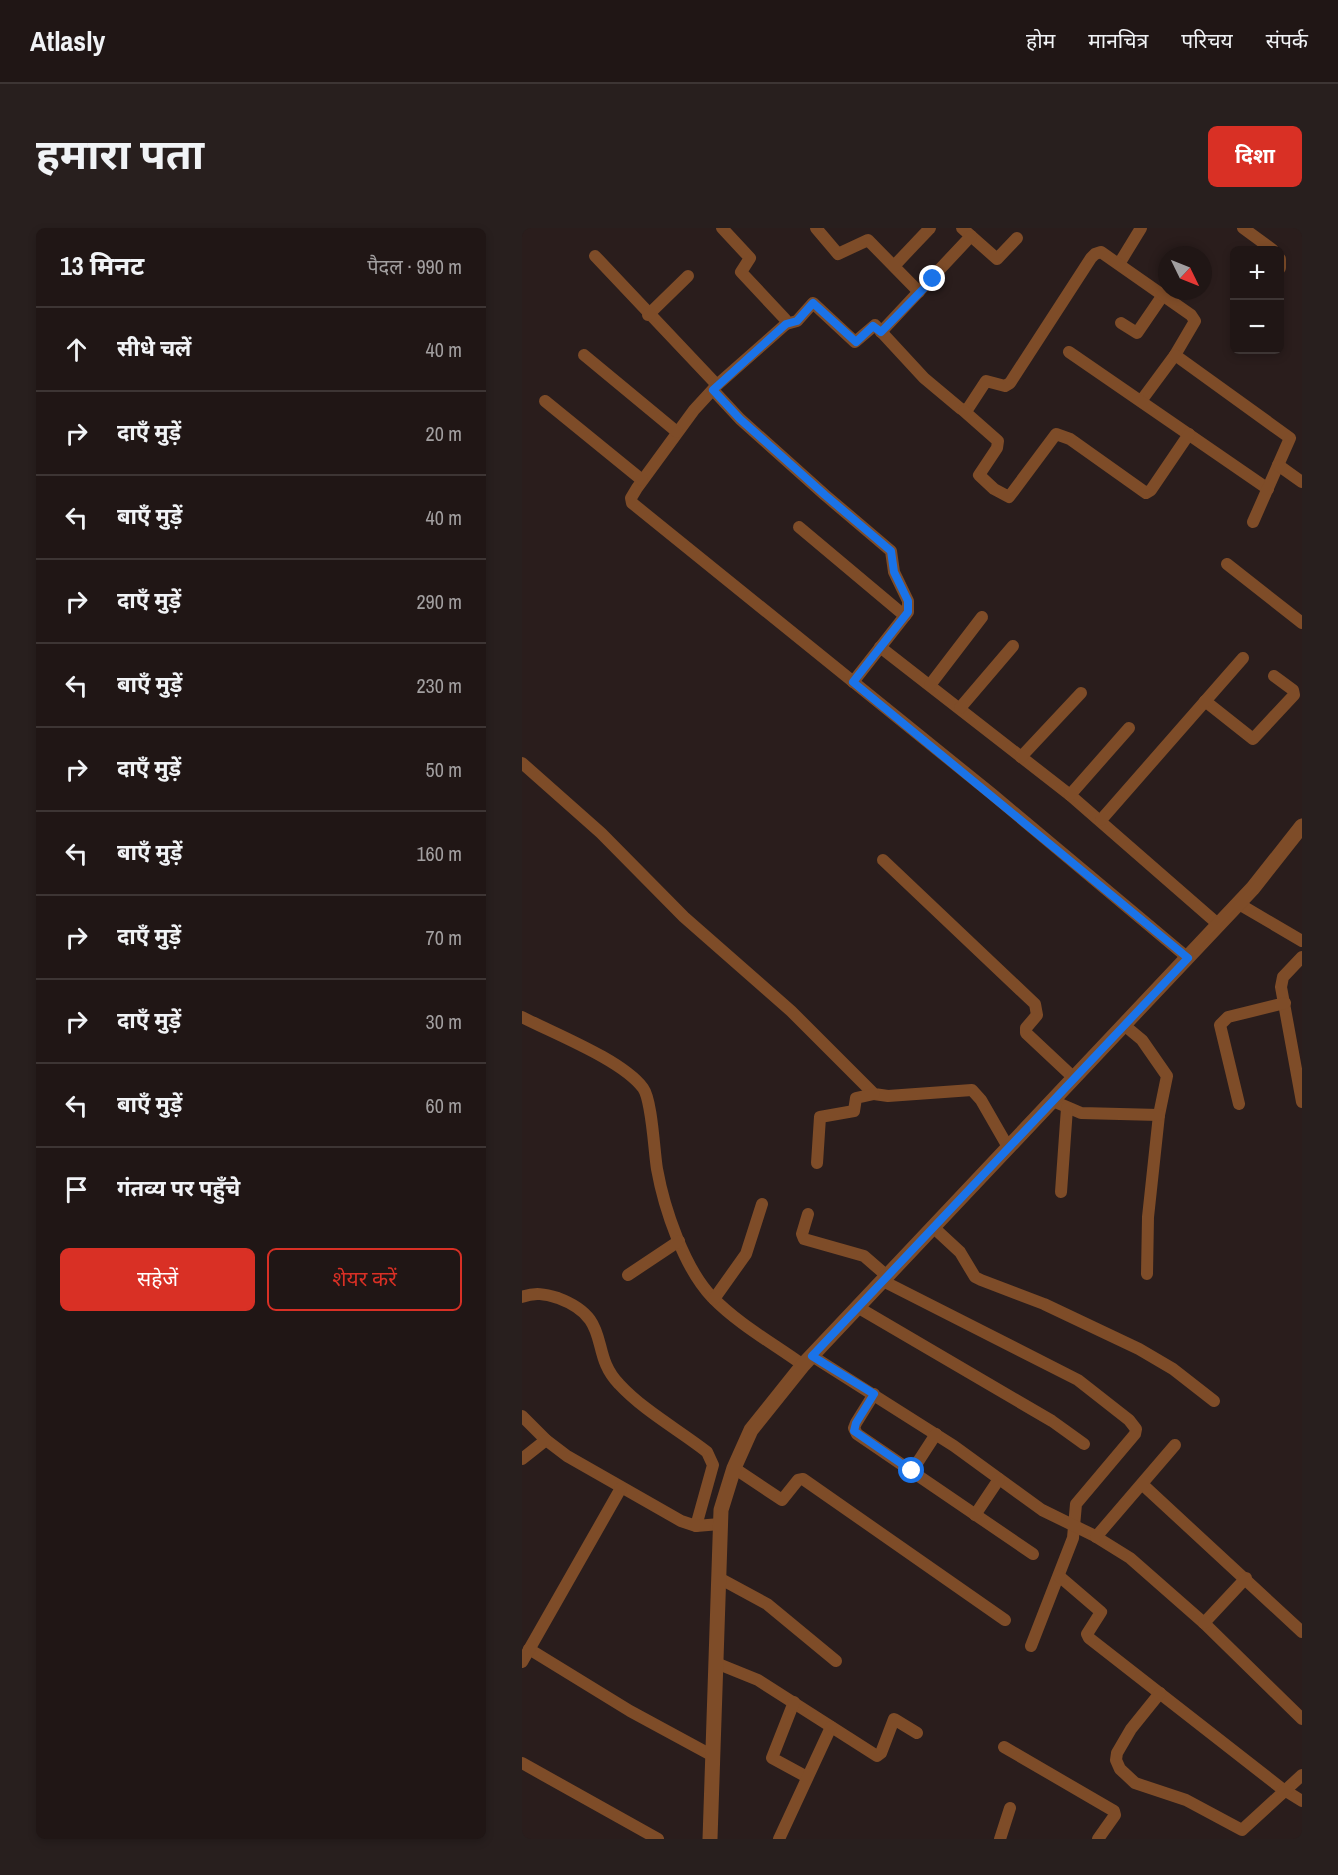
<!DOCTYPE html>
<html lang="hi">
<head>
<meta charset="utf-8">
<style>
  :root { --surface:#201615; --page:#281f1e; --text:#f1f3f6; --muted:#a29fa0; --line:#3d3534; --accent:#d93025 }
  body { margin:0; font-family:"Archivo Narrow","Noto Sans Devanagari",sans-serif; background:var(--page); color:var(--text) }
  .controls { position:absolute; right:18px; top:18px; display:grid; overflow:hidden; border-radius:9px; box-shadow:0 3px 9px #0003 }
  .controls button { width:54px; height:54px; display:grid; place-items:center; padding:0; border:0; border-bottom:2px solid var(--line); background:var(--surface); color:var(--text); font:30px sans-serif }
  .compass { position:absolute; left:636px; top:18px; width:54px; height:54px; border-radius:50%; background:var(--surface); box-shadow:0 3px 9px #0003; rotate:133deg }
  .stop { position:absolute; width:18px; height:18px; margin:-14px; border:4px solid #1a73e8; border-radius:50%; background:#fff }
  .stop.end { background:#1a73e8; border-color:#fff; box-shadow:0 2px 6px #0008 }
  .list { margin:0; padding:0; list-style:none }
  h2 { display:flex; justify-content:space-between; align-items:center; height:78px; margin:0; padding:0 24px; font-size:26px }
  h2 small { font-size:20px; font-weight:400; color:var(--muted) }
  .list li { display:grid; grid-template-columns:39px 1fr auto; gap:18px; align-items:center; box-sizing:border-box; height:84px; padding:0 24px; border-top:2px solid var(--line) }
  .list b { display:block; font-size:22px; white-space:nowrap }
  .list em { font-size:20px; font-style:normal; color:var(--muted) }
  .actions { display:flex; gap:12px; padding:18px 24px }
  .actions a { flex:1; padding:14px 0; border:2px solid var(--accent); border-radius:9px; text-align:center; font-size:21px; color:var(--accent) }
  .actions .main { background:var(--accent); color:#fff }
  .icon { flex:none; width:33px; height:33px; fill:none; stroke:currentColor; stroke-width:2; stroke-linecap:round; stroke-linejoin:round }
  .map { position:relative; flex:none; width:780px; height:1611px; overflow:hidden; border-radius:9px }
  header { display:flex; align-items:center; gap:36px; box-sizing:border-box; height:84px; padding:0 30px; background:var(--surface); border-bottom:2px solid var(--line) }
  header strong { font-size:28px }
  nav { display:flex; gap:33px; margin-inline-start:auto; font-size:21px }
  .intro { display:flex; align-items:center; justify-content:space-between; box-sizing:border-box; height:144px; padding:0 36px }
  h1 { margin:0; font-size:42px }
  .button { padding:15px 27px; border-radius:9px; background:var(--accent); color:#fff; font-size:21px; font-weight:700 }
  main { display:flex; gap:36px; padding:0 36px }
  aside { flex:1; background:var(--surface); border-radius:9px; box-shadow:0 3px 9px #0003 }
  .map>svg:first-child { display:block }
</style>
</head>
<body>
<header>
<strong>Atlasly</strong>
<nav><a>होम</a><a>मानचित्र</a><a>परिचय</a><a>संपर्क</a></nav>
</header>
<div class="intro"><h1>हमारा पता</h1><a class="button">दिशा</a></div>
<main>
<aside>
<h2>13 मिनट<small>पैदल · 990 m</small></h2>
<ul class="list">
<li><svg class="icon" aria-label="ahead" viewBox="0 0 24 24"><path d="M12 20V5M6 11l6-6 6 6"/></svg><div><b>सीधे चलें</b></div><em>40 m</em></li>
<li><svg class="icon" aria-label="right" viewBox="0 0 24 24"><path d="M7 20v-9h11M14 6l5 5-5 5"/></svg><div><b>दाएँ मुड़ें</b></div><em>20 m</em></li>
<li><svg class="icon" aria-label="left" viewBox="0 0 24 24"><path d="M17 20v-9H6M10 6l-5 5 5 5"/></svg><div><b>बाएँ मुड़ें</b></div><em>40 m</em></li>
<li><svg class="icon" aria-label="right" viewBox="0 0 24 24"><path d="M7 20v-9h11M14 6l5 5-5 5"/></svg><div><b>दाएँ मुड़ें</b></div><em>290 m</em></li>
<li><svg class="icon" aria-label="left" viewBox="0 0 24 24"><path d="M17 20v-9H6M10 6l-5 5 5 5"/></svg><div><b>बाएँ मुड़ें</b></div><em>230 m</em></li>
<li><svg class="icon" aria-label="right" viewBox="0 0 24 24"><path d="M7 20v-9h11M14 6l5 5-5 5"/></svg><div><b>दाएँ मुड़ें</b></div><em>50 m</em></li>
<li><svg class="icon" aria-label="left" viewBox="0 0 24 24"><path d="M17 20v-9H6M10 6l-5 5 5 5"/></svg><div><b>बाएँ मुड़ें</b></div><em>160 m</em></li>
<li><svg class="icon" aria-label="right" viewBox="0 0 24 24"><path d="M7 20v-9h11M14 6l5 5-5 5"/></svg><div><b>दाएँ मुड़ें</b></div><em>70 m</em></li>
<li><svg class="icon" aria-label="right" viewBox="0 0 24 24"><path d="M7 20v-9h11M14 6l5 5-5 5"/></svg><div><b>दाएँ मुड़ें</b></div><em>30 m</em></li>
<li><svg class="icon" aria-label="left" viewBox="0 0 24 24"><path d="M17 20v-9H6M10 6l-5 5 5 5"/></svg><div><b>बाएँ मुड़ें</b></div><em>60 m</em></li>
<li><svg class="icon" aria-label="arrive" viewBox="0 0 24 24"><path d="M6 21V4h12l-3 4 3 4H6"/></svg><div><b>गंतव्य पर पहुँचे</b></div></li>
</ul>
<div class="actions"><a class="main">सहेजें</a><a>शेयर करें</a></div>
</aside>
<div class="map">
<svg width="780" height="1611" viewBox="0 0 780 1611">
  <rect width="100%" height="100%" fill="#2a1d1c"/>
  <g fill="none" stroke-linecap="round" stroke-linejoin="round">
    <g stroke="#7e4c28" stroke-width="12">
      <path d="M200,0L228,30L219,44L263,91L264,96L195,157L172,182L115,260L109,270L110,275L470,566L666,730"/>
      <path d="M294,0L316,26L346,12L397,64"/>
      <path d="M440,0L475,31L495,10"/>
      <path d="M721,0L751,22"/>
      <path d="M73,28L195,157"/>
      <path d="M758,31V40"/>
      <path d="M597,36L619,0"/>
      <path d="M372,38L408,0"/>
      <path d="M126,87L166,48"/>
      <path d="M599,95L615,105L641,67"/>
      <path d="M264,96L275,93L291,75L333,114L353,97L402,150L439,181L445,182L464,153L483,158L488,155L569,30L573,26L579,24L669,87L673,93L653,127L619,173"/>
      <path d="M359,104L449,8"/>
      <path d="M547,124L746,261"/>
      <path d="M62,127L155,204"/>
      <path d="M653,127L768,210L731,294"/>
      <path d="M191,162L218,191L303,267L369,323L372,344L386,373V384L331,454"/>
      <path d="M23,173L120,252"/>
      <path d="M442,183L476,213L475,220L457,247L472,261L487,269L534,206L548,211L624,265L629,262L667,206"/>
      <path d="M756,237L780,254"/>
      <path d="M277,299L383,388"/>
      <path d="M705,336L780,395"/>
      <path d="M358,419L548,567L697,697"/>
      <path d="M408,457L460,389"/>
      <path d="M683,473L731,511L772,467L771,462L752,448"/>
      <path d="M438,480L491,418"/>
      <path d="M499,529L559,465"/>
      <path d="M0,535L79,605L162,689L269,783L352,866L366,868L450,862L459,872L486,919"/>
      <path d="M548,567L607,500"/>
      <path d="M579,592L721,430"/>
      <path d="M361,632L513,776L515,787L504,800V805L552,850"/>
      <path d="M717,676L780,713"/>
      <path d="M780,729L761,749L759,759L780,874"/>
      <path d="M0,789C33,806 100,832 121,860C130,872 132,923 135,941C142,980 162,1040 190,1069C216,1096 252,1116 281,1137"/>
      <path d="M602,797L620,812L645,848L637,887L626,989L625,1046"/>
      <path d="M531,873L559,885L637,887"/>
      <path d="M717,876L698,797L706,789L763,775"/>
      <path d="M295,935L298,889L332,883L334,870L352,866"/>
      <path d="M539,964L545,880"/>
      <path d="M286,986L280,1006L282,1011L342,1028L365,1048"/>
      <path d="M411,999L438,1024L453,1049L459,1052L522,1076L617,1121L651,1141L692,1173"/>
      <path d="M106,1047L157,1013"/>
      <path d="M361,1053L556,1152L607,1192L614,1201L613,1206L554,1276L551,1310L509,1418"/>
      <path d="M0,1069C13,1064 23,1066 36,1070C92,1091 66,1124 97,1156C122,1183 157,1202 185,1224L191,1237L174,1298"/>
      <path d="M192,1071L224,1026L240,976"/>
      <path d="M337,1080L530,1193L562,1216"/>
      <path d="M290,1128L432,1218L520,1282L571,1307L608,1330L682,1395L780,1491"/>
      <path d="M352,1166L334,1195L332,1200L335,1206L511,1326"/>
      <path d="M0,1188L24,1212L45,1228L159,1293L174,1298L198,1296"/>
      <path d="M0,1231L24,1212"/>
      <path d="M212,1240L260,1272L276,1252L281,1251L483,1392"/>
      <path d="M390,1243L414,1206"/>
      <path d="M620,1256L780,1404"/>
      <path d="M453,1287L477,1251"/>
      <path d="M574,1309L653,1217"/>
      <path d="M537,1348L579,1384L565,1406L567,1410L759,1560L780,1573"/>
      <path d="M197,1350L245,1376L314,1433"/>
      <path d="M682,1395L724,1350"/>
      <path d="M7,1421L108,1483L191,1528"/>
      <path d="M0,1434L99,1260"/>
      <path d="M194,1435L236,1452L355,1528L359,1525L372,1491L395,1505"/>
      <path d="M638,1465L609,1501L595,1525L594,1532L598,1541L613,1555L664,1572L720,1602L780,1547"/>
      <path d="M272,1474L250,1530L285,1549"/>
      <path d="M482,1519L592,1583L593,1587L576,1611"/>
      <path d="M0,1535L136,1611"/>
      <path d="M257,1611L309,1499"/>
      <path d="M478,1611L488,1580"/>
    </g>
    <path stroke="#7e4c28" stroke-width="15" d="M188,1611L199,1282L212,1240L229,1202L281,1137L731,660L780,598"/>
  </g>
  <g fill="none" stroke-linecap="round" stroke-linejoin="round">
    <path stroke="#1a73e8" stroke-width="8" d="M390,1243L332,1203L334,1195L352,1166L290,1128L666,730L331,454L386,384V373L372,344L369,323L303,267L218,191L191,162L264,96L275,93L291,75L334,114L351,98L359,104L411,51"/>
  </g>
</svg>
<div class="controls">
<button>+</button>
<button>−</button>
</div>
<svg class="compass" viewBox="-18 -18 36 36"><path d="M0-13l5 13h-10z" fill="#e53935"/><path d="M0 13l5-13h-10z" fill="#a29fa0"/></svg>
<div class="stop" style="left:390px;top:1243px"></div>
<div class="stop end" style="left:411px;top:51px"></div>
</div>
</main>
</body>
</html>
